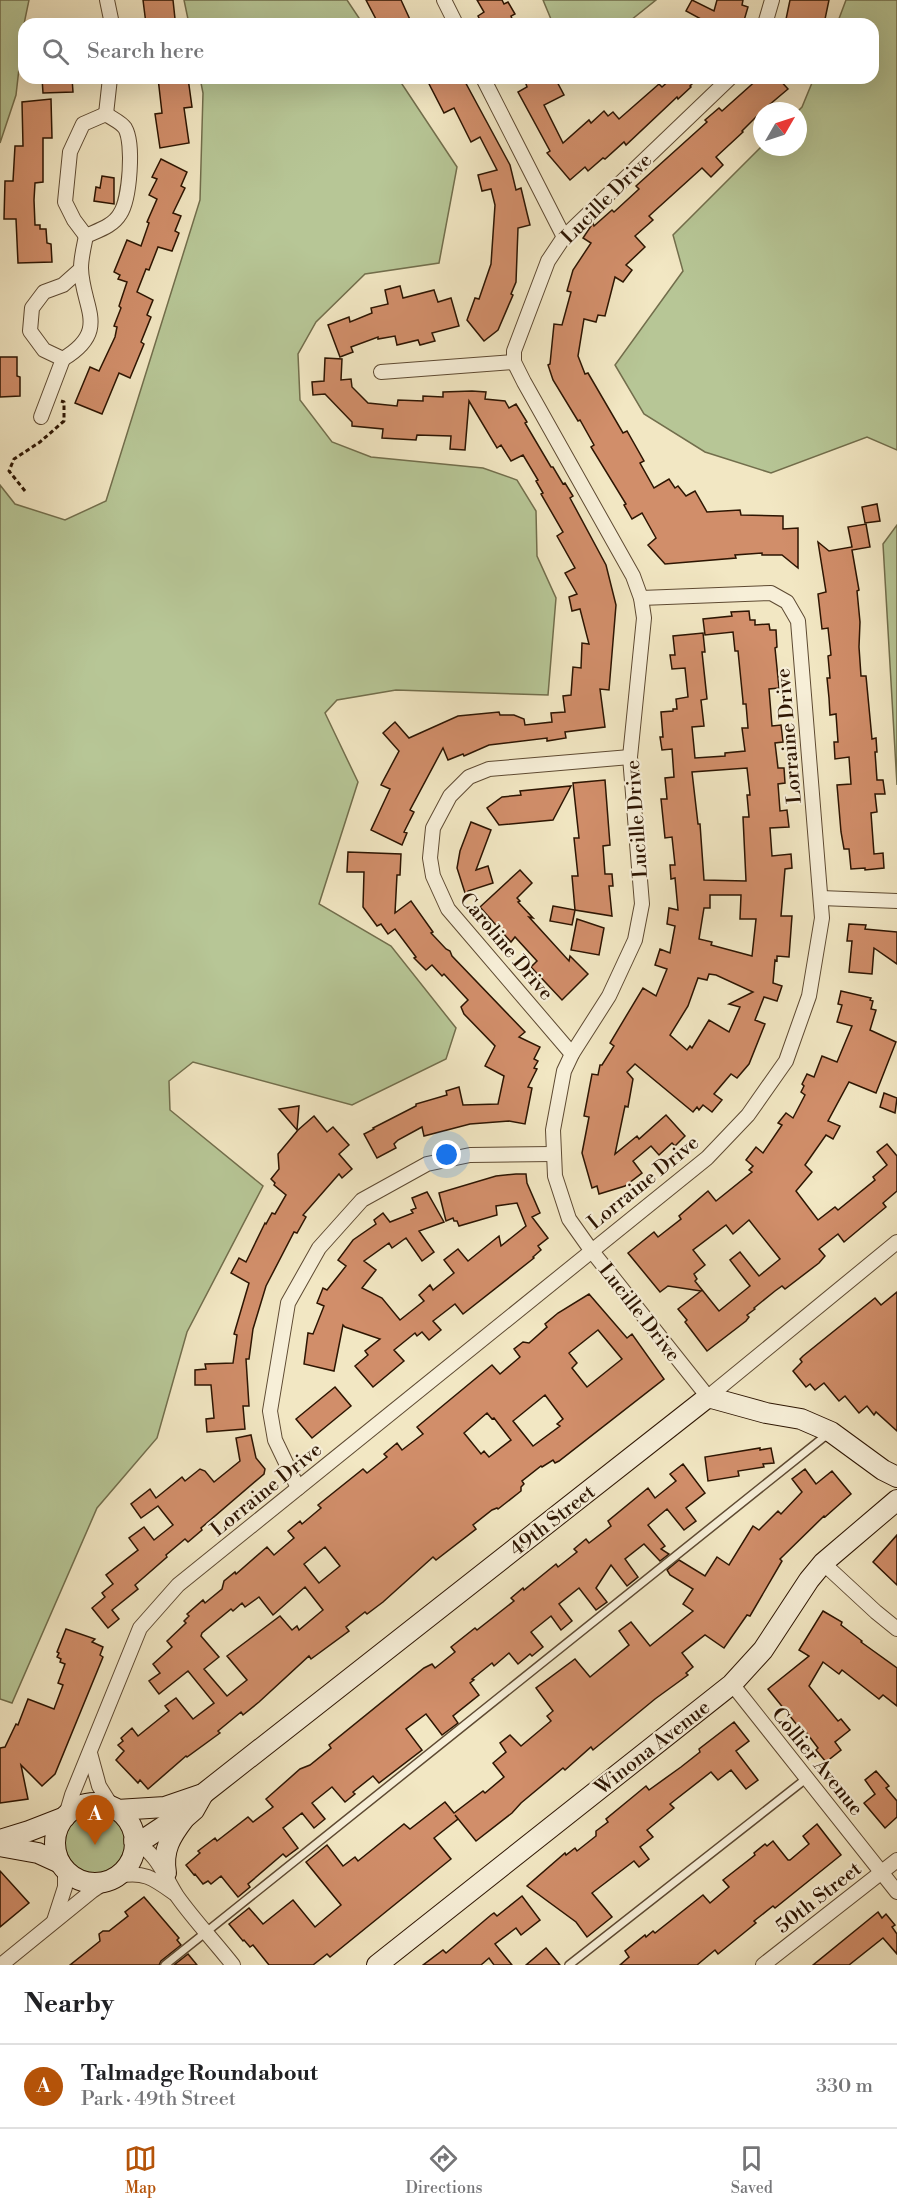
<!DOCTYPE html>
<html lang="en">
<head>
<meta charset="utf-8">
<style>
  :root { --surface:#fff; --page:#f2f2f2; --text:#202124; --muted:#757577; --line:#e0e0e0; --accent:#b45309 }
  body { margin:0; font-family:"Libre Bodoni",serif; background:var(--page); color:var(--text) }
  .compass { position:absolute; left:753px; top:102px; width:54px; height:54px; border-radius:50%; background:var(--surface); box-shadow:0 6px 24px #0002; rotate:51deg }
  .you { position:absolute; left:447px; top:1155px; width:21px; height:21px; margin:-15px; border:4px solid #fff; border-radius:50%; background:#1a73e8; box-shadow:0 0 0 9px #1a73e833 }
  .badge { display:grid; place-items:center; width:39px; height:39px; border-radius:50%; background:var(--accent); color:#fff; font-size:20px; font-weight:700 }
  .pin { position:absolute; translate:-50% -50px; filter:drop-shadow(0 2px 3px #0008) }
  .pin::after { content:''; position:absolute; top:32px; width:21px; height:18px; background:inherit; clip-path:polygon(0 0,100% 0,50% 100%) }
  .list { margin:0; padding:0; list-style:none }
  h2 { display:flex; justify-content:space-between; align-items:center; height:78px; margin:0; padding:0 24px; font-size:26px }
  h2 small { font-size:20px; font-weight:400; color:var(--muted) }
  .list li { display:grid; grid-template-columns:39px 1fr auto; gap:18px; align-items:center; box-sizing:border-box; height:84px; padding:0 24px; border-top:2px solid var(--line) }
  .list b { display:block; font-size:22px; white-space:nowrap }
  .list p { margin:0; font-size:20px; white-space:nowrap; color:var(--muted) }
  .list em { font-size:20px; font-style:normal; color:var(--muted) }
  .icon { flex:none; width:33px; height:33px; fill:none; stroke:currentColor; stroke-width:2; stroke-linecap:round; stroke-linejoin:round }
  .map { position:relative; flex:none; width:897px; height:1965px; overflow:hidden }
  .search { position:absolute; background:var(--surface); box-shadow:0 6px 24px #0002; left:18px; right:18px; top:18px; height:66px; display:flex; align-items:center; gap:15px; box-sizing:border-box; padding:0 21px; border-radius:18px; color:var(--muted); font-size:22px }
  .sheet { height:162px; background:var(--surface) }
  nav { display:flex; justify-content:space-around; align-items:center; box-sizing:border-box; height:84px; border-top:2px solid var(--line); background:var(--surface); font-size:16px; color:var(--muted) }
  nav a { display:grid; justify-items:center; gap:3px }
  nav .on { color:var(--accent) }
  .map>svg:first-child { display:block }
</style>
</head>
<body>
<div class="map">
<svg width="897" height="1965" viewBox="0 0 897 1965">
  <rect width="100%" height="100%" fill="#f2e7c3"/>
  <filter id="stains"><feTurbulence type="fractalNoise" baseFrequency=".00333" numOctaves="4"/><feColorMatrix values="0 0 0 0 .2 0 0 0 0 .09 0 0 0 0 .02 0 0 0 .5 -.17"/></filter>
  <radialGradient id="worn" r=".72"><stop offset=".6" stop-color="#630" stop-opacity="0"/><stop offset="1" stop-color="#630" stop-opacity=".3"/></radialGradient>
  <g fill="#b7c696" stroke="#726e4c" stroke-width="1.5">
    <path d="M0,0H29L24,24L16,95L0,143Z"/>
    <path d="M184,0H347L363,24H189Z"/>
    <path d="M543,0H656L626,24H553Z"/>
    <path d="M846,0H897V450L867,437L771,473L705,452L644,414L615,365L683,271L673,235L762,146L798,147V111L802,107L814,78H873V24H837Z"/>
    <path d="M200,78H398L457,167L439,263L365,274L316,322L298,354L300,400L332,442L371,457L483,468L517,480L536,511L537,556L556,598L548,695L396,690L337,700L325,713L358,782L319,904L391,946L456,1028L446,1059L352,1105L193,1062L169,1081L170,1110L263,1186L187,1332L157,1438L97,1508L12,1703L0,1699V485L15,504L65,520L106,501L200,200L203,93Z"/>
    <path d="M897,525V785L883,544Z"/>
    <circle cx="95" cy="1843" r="30"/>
  </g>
  <g fill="#d18e6a" stroke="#2d1502" stroke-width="1.5" fill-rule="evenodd">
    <path d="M143,0H173L175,19L146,24Z"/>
    <path d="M366,0H401L412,24H382L380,20L377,21Z"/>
    <path d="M477,0H502L504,4L508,2L515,14L511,16L514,24H482L478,16L484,12Z"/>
    <path d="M692,0L714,11L717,0H743L742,5L748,7L743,24H698L701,19L686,11Z"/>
    <path d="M790,0H829L824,24H785Z"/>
    <path d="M42,78H72L73,92L43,93Z"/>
    <path d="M158,78H188L192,107L184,108L189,143L160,148L155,114L162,113Z"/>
    <path d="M426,78H463L510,165L516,190L521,188L527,213L530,225L518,228L516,282L511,294L513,295L498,330L484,341L467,320L475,298L479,299L491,264L495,205L491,189L482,191L478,175L497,170L480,137L471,142L454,108L444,113Z"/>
    <path d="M524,78H555L564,95L544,105L563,143L589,120L591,123L604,111L608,116L613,112L619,119L659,84L662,87L672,78H698L690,86L691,87L678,99L677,97L626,145L624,142L605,159L603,158L588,171L585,167L570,180L547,153L550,151L518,92L527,87Z"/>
    <path d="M759,78H778L788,89L762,111L742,131L743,132L716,157L723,165L711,177L702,168L649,216L653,220L635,236L645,247L626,265L632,270L623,282L615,277L605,316L598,315L596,322L584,319L578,356L585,374L588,373L623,433L627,431L644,461L640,463L654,488L669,479L675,488L678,486L686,496L695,491L707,512L740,510L741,515L783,516V529L798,528V568L782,555H762V553L735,555L736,558L665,564L648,545L656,538L642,513L632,519L624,505L626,504L591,447L594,445L580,420L578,421L553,380L548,365L550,364L554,324L562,325L571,292L567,291L573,270L591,243L583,238L593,223L594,226L612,210L614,212L639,189L636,186L707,122L705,120L719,108L722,111Z"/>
    <path d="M51,99L52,138H43V182L35,183L34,200L35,225H40V229H46L47,243L51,244L52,262L18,263L16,219H4L5,181H13L15,146H23L22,102Z"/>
    <path d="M161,159L187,172L181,186L185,188L173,213L181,216L175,231L179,233L172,251L158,247L149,270L146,269L137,292L153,300L147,315L151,317L141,342L144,344L130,378L119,373L102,414L75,403L90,367L99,371L115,337L117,327L114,326L121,308L119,306L127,282L118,279L120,275L114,272L127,240L141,246L149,223L147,222L157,199L149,195L157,179L152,177Z"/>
    <path d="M102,176L114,178V204L94,201L96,187L100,188Z"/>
    <path d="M400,286L403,298L434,290L438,302L451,298L459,326L432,333L435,341L420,345L418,340L397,345L395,336L378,339V337L351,347L353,352L340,357L328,325L349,317L350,322L372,313L371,308L388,304L385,290Z"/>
    <path d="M0,357H17V376L20,377V396L0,397Z"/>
    <path d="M325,358L342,359L341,380L351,379L352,387L368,403L397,406L398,400L423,401V396L443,397V392L472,391L486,392L485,399L505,401L509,408L516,404L527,422L525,423L551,467H553L563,484L565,483L573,496L570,498L606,565L616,605L609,690L600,689L605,727L565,732L566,738L547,741V738L489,745L464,756L463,754L448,760L443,748L410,810L414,812L404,832L407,833L402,845L371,830L390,789L381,785L399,751L383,733L395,722L409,738L458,716L499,712L500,715H514L524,719L525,725L552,722L551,713L565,712L563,696L571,695L573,667L581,668L582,643L589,644L580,609L572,611L569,597L577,594L565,573L575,568L557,536L563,532L541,494L543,493L536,481L538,480L523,455L511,461L501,445L497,448L469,401L465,450L450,449L451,436L417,435L416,440L382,438L383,429L352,426V422L325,394L313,395L312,382L324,381Z"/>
    <path d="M877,504L880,521L865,523L862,507Z"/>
    <path d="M866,524L870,547L852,550L859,590L857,591L860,622L859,647L861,676H866L872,739L876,738L877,752H875L877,780H883L885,794H875L877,812L871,813L874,854L883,853L884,868L865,870V868L851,869L849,849H844L841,832L837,785L851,784L849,757L835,759L834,742H838L836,714L830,715L829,698L827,678H830L828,656L831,655L828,628L822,629L818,594L826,592L818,542L829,551L852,547L848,527Z"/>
    <path d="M749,611L750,620H755V625L769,624L770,630H776L777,647L775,648L779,688L769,689L772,726L781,725L783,742L775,743L778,768H784L785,783L778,784L780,811L787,810L789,827L770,828L772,856L791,854L792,868L785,869L781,916H792L789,957L777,956V961L775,960L773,983L782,986L777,1001L764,997L755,1020L765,1024L749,1064L737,1078L731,1074L714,1094L722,1100L712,1112L703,1105L699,1110L697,1107L693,1112L635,1064L627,1072L633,1079L628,1107L625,1106L615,1154L637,1136L639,1139L666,1115L685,1136L675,1146L672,1143L659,1155L651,1146L633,1161L642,1173L625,1186L599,1194L597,1186L592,1188L582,1153L589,1117L584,1116L592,1074L598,1075L600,1065H602L614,1046L610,1043L643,988L656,996L667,969L655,965L660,949L670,953L675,926L667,924L669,908L678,910L675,878L671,879L670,865H675L672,837L665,838L661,799H667L665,778L674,777L672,749L662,750L660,737H663L661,712L673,711V709H677L676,699L688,697L685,668L672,669L670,655H675L673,636L703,633L705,652H702L707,699L701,700L704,726L692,727L695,758L725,756V753L745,751L742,728H748L746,704H743V701L738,651H735L733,632L705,635L703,619L732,616L731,612ZM747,768L750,795H747L749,817H743L746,881L704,880L700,824H698L692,772ZM710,895H741L740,919H756L752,956L711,945L712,942L699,939L704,908H710ZM709,974L716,975L753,992L729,1004L740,1007L729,1032L709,1020L692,1048L690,1046L687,1050L670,1035L688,1006L698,978L707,980Z"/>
    <path d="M605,780L610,845L603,846L605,874H612L613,886H609L612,916L575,910L572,876H578L574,838H579L573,783Z"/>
    <path d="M571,786L553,820L499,825L487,808L502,797L521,795L520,791Z"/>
    <path d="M471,822L491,830L476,870L488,866L493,883L468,891L466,896L457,868L460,851Z"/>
    <path d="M348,852L401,854L400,875H397L395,913L411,901L433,932L431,933L446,949L450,951L452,956L525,1032L519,1037L540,1047L534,1059L538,1061L534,1068L537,1069L528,1087L532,1088L525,1124L509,1121L470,1124L424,1136L422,1127L398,1140L394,1144L396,1148L377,1158L364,1134L374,1129L373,1128L416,1106V1104L447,1095L446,1091L459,1087L463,1105L498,1104L504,1076L485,1066L495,1046L464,1014L461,1007L468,1000L444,974L442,976L432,965L426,970L414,958L416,957L395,929L388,934L381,924L377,926L363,907L364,872H347Z"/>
    <path d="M520,870L532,883L517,898L520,901L518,902L533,918L529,917L569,961L570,956L588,974L562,1000L531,967L537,961L515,937L511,942L480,907Z"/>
    <path d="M553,906L575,910L572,925L550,921Z"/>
    <path d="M577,919L604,928L599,955L571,950Z"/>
    <path d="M849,924L866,925L865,929L897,932V964L874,948L872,974L849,972L852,941H847Z"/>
    <path d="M841,991L871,998L870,1000L873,1001L871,1009L876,1010L870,1030L896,1042L876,1093L849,1082L828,1121L840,1126L833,1139L826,1135L805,1165L812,1172L796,1191L818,1220L835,1207L838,1210L875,1180L873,1177L887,1165L877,1152L887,1144L897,1156V1191L883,1203L886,1207L844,1242L838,1234L819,1249L825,1256L819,1263L785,1289L782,1286L775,1291L754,1308L755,1309L747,1315L749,1317L746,1321L707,1351L685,1322L687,1320L678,1309L701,1291L668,1286L660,1292L628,1253L654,1232L658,1237L681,1219L679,1216L708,1191L716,1201L752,1172L749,1170L753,1166L746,1160L756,1147L763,1153L782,1125L778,1123L786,1113L793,1118L805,1095L801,1092L804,1086L802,1084L807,1074L814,1077L822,1056L837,1062L852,1026L837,1022L842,1005L838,1004ZM749,1220L780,1259L759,1276L740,1252L730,1260L750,1286L719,1311L695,1281L697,1279L694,1274L705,1265L693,1250L726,1225L733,1234Z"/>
    <path d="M884,1093L897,1098L895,1113L880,1107Z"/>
    <path d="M299,1106L297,1130L279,1109Z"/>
    <path d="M314,1116L327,1132L333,1127L349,1145L339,1154L352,1169L342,1178L339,1174L303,1215L306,1217L297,1233L294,1232L266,1286L253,1329L249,1359H246L249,1406H243L245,1429L207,1432L206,1419L214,1418L211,1385H195V1370L206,1369L205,1364L233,1363L237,1335L234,1334L249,1283L231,1273L239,1258L246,1262L265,1223L266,1224L272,1213L275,1214L286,1195L274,1185L275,1183L271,1179L279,1169L278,1154L298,1130Z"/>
    <path d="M516,1174H526L527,1183L540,1213L532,1217L548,1238L538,1246L541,1250L533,1257L534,1258L463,1314L455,1304L433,1321L441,1330L429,1340L422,1332L417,1336L415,1333L394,1350L404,1361L373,1387L355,1366L368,1355L365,1351L380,1339L345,1327L343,1325L334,1371L304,1364L308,1333L313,1334L324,1306L317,1303L323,1288L327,1290L346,1266L338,1260L353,1240L376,1224L374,1220L383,1213L390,1222L413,1213L411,1210L416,1208L412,1198L427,1192L444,1222L419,1231L434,1252L422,1261L406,1238L392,1248L389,1243L364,1261L376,1270L362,1288L382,1298L400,1320L424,1301L419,1295L430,1285L433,1290L454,1273L444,1260L458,1249L468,1261L499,1236L501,1246L526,1226L517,1203L496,1206L497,1215L459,1226L457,1221H454L453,1218L446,1221L439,1193L496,1176Z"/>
    <path d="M897,1292V1431L876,1412L874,1415L867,1406L859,1413L845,1396L839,1401L824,1383L815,1390L810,1384L806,1387L793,1371L802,1362L800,1359L803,1356L875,1298L881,1305Z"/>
    <path d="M589,1294L627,1338L632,1334L664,1379L559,1461L555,1463L553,1460L542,1467L541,1466L522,1481L524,1484L521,1487V1491L498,1509L497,1508L492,1510L473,1525L476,1529L436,1560L433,1557L383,1602L367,1614L365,1612L346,1627L349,1631L311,1659L309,1656L259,1702L243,1715L241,1712L218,1731L220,1733L187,1757L186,1756L148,1789L140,1780L138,1783L116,1760L124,1751L118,1745L123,1741L121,1738L132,1728L138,1736L169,1711L165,1706L176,1698L193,1719L214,1703L188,1671L159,1694L149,1681L160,1673L153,1664L172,1647L167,1641L186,1623L184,1621L189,1616L187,1614L203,1600L205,1603L222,1589L224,1581L235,1572L236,1574L267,1547L274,1555L294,1538L288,1531L300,1521L302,1524L321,1508L318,1505L363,1469L367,1473L387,1457L384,1454L397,1443L402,1450L423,1434L417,1427L492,1365L500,1374L520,1357L514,1349L523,1342L529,1343L547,1327L545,1324L558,1313ZM598,1330L622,1359L587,1387L572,1368L577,1363L569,1353ZM545,1395L563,1419L557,1424L560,1426L533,1446L513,1421ZM487,1413L492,1419L494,1418L511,1440L489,1457L484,1451L481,1454L464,1433ZM325,1547L340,1566L319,1583L304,1564ZM305,1587L323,1610L299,1630L297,1626L292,1630L280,1616L227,1656L247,1680L227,1696L204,1669L219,1657L201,1636L202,1633L231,1609L233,1611L242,1603L245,1607L259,1597L273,1615Z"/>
    <path d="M335,1387L351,1406L312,1438L296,1419Z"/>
    <path d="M251,1435L256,1458L265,1469L264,1474L201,1528L202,1530L188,1542L185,1539L166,1555L167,1557L135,1585L138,1589L112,1610L119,1619L108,1628L92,1608L105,1597L102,1593L113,1584L106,1575L138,1550L129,1538L144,1527L154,1540L173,1525L158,1506L141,1518L131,1504L150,1489L156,1498L182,1477L185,1481L200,1469L205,1471L214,1482L240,1461L236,1438Z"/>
    <path d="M760,1448V1450L771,1448L774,1463L763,1464L764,1467L738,1471L739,1476L708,1481L705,1457Z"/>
    <path d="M683,1464L705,1493L686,1508L696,1521L684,1530L667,1509L648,1525L665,1546L661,1549L669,1554L660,1561L644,1544L625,1559L638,1577L627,1586L611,1565L596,1588L607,1602L596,1610L579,1588L559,1604L572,1621L561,1630L551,1616L531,1632L543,1647L532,1656L530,1654L518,1664L509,1653L494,1666L492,1663L472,1679L474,1680L470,1683L479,1695L453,1716L458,1723L442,1735L426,1714L406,1729L422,1750L379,1783L373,1776L353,1792L355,1794L345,1802L332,1787L312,1803L325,1819L314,1828L302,1813L283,1828L298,1848L286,1857L283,1854L248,1884L250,1887L238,1897L221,1876L211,1884L208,1881L203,1884L195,1874L194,1875L186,1865L200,1853L198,1851L215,1838L217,1841L248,1817L253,1822L273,1807L266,1799L300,1769L310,1765L331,1748L329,1745L424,1668L432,1664L435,1668L455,1652L451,1647L475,1628L477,1630L514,1601L511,1598L523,1588L524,1590L556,1564L558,1567L577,1552L574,1549L586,1539L589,1543L611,1526L608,1521L648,1488L655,1498L676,1481L670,1474Z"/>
    <path d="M805,1469L816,1484L832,1471L851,1494L825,1517L824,1516L780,1559L782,1561L750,1616L747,1615L724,1648L705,1635L682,1653L693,1667L686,1673L688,1675L655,1699L593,1750L591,1747L565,1770L563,1768L521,1803L512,1813L476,1841L455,1815L458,1819L434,1838L451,1859L330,1957L327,1954L313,1965H269L253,1945L250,1947L244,1940L243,1941L229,1924L249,1908L263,1924L293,1900L315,1927L341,1905L306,1862L327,1845L343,1866L355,1857L358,1861L404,1824L410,1829L445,1802L454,1813L483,1791L485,1793L504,1777L493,1763L506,1752L500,1743L510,1735L521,1746L551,1721L547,1716L553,1711L536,1688L575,1659L590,1677L629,1645L619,1631L631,1622L650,1646L693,1611L683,1604L693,1589L670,1575L667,1570L679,1560L705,1576L717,1557L729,1565L753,1526L759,1530L778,1511L781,1514L802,1492L792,1479Z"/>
    <path d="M897,1535V1585L873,1562Z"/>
    <path d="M823,1611L842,1622L841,1625L862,1641L861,1642L897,1668V1706L883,1695L879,1699L842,1670L839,1674L823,1662L809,1686L838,1721L841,1719L850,1730L835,1742L841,1750L826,1762L816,1750L818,1748L799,1723L797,1725L768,1689L809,1656L799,1650Z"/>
    <path d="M66,1629L95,1639L92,1642L103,1647L100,1655L103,1657L55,1774L42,1786L21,1765L28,1799L0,1803V1748L5,1747L16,1724L18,1725L28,1699L54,1709L63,1685L58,1683L65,1664L60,1662L61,1659L57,1657L59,1653L57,1652Z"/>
    <path d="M734,1722L749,1741L736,1751L758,1780L746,1789L731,1770L718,1780L711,1772L670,1804L674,1808L647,1830L653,1837L640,1847L649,1859L639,1867L634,1861L592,1893L612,1917L587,1937L576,1922L527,1886L565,1853L566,1855L575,1848L577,1851L596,1836V1831L608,1822L606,1819L629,1800L646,1786L649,1790L681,1767L700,1752L699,1749Z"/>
    <path d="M876,1771L889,1786L886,1788L897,1801V1817L885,1828L864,1803L875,1794L865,1780Z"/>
    <path d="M817,1824L841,1855L775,1908L773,1906L754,1921L756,1923L718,1954L715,1950L697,1965H620L629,1957L625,1951L645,1935L646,1937L653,1931L655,1933L703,1895L710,1903L729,1887L723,1880L755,1855L754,1853L765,1844L767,1846L773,1841L788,1860H790L809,1844L803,1836Z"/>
    <path d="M0,1871L29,1903L0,1927Z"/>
    <path d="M522,1896L540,1920L521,1935L516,1928L495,1944L512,1965H494L489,1958L481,1965H423L443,1950L446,1953L491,1915L494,1913L497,1916Z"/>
    <path d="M144,1897L179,1938L177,1940L181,1945L161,1961L159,1965H70L100,1941L99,1934L103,1931H109L128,1916L125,1912Z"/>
    <path d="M878,1912L882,1918L886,1914L895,1925L892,1927L897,1934V1954L883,1938L849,1965H813Z"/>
    <path d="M546,1948L560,1965H526Z"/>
    <path d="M188,1954L197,1965H174Z"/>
  </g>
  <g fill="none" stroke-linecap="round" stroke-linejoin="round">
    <g stroke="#5e4a32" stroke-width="10">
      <g id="lane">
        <path d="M165,1965L829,1433"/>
        <path d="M569,1965L807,1778"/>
      </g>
    </g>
    <g stroke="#5e4a32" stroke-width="16">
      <g id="street">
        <path d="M107,0L112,24"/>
        <path d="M444,0L456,24"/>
        <path d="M765,24L772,0"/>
        <path d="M483,78L564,237"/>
        <path d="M730,78L564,237L548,261L514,351V362L524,382L633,576L641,598L644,618L630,757L642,904L635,940L609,996L572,1054L564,1071L553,1130L555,1176L569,1219L591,1250L708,1397L897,1242"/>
        <path d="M106,114C111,118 121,122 125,128C134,143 130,199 120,214C113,226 99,230 86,236L74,220L65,202L70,152L83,124Z"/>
        <path d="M106,114L110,78"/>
        <path d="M81,269L63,285L44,292L32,308L30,331L44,350L63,359C111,330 82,308 81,268C81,258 84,246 86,236"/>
        <path d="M381,372L514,362"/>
        <path d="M41,417L63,359"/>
        <path d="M821,898L897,901"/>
        <path d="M572,1054L448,909L433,876L430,858L433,828L450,796L469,777L489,769L630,757"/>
        <path d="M298,1488L275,1440L270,1411L288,1303L319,1248L362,1200L427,1164L470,1155L553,1154"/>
        <path d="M823,1563L876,1612L897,1629"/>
        <path d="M732,1684L897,1892"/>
        <path d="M90,1753L99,1786L112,1807"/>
        <path d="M66,1815L72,1795L140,1628L178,1585L707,1158L748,1115L786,1061L809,996L822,918L798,621L787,602L771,593L641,598"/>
        <path d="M134,1842C158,1853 164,1876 177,1896C194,1920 215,1942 233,1965"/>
        <path d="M118,1876C144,1871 153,1878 174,1893"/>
        <path d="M54,1921L65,1887V1870"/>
        <path d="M1,1965L92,1891L107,1881"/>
        <path d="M763,1965L897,1860"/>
      </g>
    </g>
    <g stroke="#2d1502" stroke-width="22">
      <g id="secondary">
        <circle cx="95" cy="1843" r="40"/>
        <path d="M117,1810L165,1807L203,1794L708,1397L766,1413L801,1419L831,1432L883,1470L897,1477"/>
        <path d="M0,1840L29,1831L65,1817"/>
        <path d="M134,1841L146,1838L167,1824L186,1817L194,1810L203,1794"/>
        <path d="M0,1846L38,1853L60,1863"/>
        <path d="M166,1873C162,1850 171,1836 184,1819"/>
        <path d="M377,1965L732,1684L763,1650L809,1580L823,1563L897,1500"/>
      </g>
    </g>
    <path stroke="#2d1502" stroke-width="3" stroke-dasharray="4.5 3" stroke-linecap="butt" d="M25,491L9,471L14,459L40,442L64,421V402L61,401"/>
    <use href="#lane" stroke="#f7efd8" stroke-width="7"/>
    <use href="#street" stroke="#f7efd8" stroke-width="14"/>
    <use href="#secondary" stroke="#f7efd8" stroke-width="20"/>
  </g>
  <g text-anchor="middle" stroke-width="4.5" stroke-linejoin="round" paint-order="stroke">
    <g font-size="20" fill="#2d1502" stroke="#f7efd8">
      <text transform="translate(606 198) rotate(-45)" y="7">Lucille Drive</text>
      <text transform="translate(788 736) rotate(-95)" y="7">Lorraine Drive</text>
      <text transform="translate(636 819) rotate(-94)" y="7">Lucille Drive</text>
      <text transform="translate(507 946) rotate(50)" y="7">Caroline Drive</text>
      <text transform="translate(643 1182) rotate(-39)" y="7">Lorraine Drive</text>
      <text transform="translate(640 1312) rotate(52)" y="7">Lucille Drive</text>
      <text transform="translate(266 1489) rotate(-39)" y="7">Lorraine Drive</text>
      <text transform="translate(552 1520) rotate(-38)" y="7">49th Street</text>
      <text transform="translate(652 1747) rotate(-38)" y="7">Winona Avenue</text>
      <text transform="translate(818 1761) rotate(51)" y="7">Collier Avenue</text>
      <text transform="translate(818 1897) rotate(-38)" y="7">50th Street</text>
    </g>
  </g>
  <rect width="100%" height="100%" filter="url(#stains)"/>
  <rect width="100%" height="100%" fill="url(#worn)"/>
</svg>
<svg class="compass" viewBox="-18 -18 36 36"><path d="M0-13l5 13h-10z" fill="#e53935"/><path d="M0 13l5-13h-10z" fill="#757577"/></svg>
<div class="you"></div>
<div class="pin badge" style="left:95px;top:1845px">A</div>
<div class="search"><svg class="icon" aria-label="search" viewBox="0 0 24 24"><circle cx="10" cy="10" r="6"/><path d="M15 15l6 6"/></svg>Search here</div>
</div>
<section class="sheet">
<h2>Nearby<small></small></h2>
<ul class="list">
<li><span class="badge">A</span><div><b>Talmadge Roundabout</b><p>Park · 49th Street</p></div><em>330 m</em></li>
</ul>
</section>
<nav>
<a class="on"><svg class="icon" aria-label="map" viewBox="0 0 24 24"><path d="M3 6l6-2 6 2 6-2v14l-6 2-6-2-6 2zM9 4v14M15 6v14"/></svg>Map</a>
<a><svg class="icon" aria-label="directions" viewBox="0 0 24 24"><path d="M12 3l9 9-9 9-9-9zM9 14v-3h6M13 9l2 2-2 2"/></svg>Directions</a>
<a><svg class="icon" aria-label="saved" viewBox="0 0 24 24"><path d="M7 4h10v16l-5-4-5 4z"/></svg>Saved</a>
</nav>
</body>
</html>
